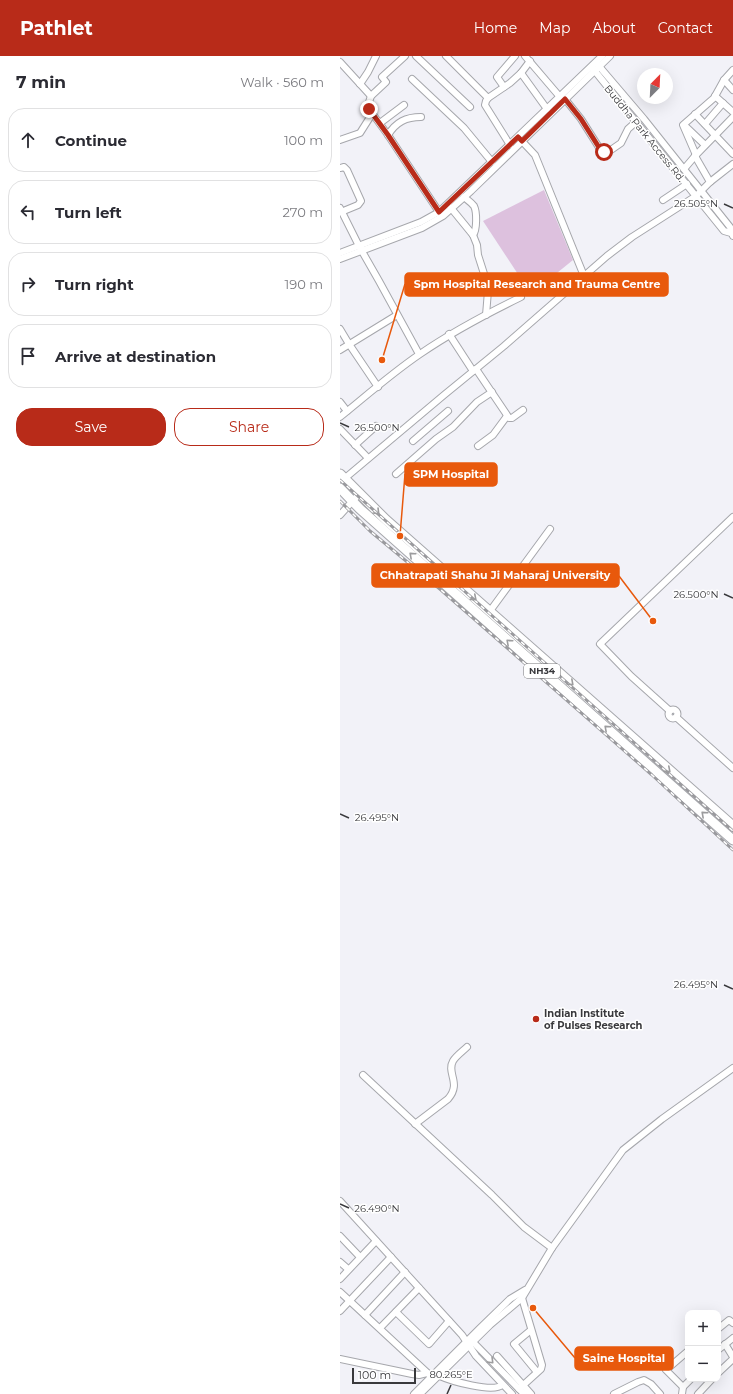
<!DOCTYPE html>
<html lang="en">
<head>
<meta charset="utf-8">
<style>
  :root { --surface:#fff; --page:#f7f7f7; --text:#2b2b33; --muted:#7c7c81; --line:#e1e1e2; --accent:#b82b19 }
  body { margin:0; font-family:Montserrat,sans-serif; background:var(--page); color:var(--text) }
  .controls { position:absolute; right:12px; bottom:12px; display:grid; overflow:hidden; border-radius:8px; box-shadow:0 4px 16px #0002 }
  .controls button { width:36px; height:36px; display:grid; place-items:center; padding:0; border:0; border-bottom:1px solid var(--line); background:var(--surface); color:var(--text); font:20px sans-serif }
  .compass { position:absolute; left:297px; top:12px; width:36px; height:36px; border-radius:50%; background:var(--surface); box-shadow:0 4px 16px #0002; rotate:24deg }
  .scale { position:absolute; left:12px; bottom:10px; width:64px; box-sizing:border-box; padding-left:4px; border:2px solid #39393c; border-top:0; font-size:11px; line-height:14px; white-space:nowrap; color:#39393c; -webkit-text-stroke:3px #fff; paint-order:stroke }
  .stop { position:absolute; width:12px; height:12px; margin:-9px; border:3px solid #b82b19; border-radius:50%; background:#fff }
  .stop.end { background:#b82b19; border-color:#fff; box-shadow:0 1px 4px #0008 }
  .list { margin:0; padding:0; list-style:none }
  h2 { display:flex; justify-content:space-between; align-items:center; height:52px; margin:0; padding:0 16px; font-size:17px }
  h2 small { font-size:13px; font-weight:400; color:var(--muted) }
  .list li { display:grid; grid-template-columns:26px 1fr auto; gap:12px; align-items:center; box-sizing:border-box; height:64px; margin:0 8px 8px; padding:0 8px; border:1px solid var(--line); border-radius:16px }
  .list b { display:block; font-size:15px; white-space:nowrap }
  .list em { font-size:13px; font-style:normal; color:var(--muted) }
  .actions { display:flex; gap:8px; padding:12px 16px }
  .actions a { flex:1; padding:9px 0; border:1px solid var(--accent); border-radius:16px; text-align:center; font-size:14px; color:var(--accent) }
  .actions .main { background:var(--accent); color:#fff }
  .icon { flex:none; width:22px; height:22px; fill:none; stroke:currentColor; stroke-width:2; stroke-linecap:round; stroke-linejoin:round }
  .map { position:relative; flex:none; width:393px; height:1338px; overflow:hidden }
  header { display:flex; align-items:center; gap:24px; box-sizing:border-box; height:56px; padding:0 20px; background:var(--accent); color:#fff }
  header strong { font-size:19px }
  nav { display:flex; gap:22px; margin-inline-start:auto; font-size:14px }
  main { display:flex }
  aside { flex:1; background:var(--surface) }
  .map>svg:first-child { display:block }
</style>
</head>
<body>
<header>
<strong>Pathlet</strong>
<nav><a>Home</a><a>Map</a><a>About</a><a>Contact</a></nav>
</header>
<main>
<aside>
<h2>7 min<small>Walk · 560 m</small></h2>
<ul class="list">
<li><svg class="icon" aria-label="ahead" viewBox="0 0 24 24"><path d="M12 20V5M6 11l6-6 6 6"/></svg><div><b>Continue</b></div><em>100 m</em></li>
<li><svg class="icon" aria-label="left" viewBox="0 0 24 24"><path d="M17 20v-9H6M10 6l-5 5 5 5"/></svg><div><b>Turn left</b></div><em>270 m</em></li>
<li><svg class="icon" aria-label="right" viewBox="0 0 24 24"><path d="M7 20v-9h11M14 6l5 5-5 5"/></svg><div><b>Turn right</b></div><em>190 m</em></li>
<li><svg class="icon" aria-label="arrive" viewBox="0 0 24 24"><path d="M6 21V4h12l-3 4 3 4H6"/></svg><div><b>Arrive at destination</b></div></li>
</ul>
<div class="actions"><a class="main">Save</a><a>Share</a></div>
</aside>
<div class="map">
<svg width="393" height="1338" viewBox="0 0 393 1338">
  <rect width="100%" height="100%" fill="#f2f2f8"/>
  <path fill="#ddc1de" d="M204,134L233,204L191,238L143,165Z"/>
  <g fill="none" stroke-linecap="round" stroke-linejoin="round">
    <g stroke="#a6a7ac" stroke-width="8">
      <g id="minor">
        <path d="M65,0L42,21L46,26L31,40L29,46V53L48,79L99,156"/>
        <path d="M76,0L130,51"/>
        <path d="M106,0L148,42L170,27L181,17L190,5"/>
        <path d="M185,0L220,41"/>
        <path d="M0,6L31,40"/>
        <path d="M258,9L304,63L390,171L393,180"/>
        <path d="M254,14L384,175L391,177"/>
        <path d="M181,17L207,53"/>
        <path d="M72,23L124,72L152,106"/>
        <path d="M384,24L393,34"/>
        <path d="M20,28L28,16L36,0"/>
        <path d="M164,31L157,21L175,0"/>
        <path d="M375,40L393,56"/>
        <path d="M148,42L146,45L145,49L170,89"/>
        <path d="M225,43L241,63L260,93L264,96H268L281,87L288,73L297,65"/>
        <path d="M355,58L393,98"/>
        <path d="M40,67L64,49"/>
        <path d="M365,68L383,47"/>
        <path d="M344,69L365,89"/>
        <path d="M48,79C56,66 66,61 81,61"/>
        <path d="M179,82L195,99L244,220"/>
        <path d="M0,84L20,77L32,58"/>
        <path d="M356,99L343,69L374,42L384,24L393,14"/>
        <path d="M355,100L370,126"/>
        <path d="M0,112L4,111L7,114L21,145L18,149L1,156"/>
        <path d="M344,113L355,100L393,61"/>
        <path d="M124,141C127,144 131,146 134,150C137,156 137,174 133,179"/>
        <path d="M323,144L347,128"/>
        <path d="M0,152L19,190L39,225L79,298"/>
        <path d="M111,152L133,179L137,189L138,199L146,224L148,235L146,259"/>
        <path d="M0,197L81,166L99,156L262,0"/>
        <path d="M0,203L82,172L103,160L131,135L270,0"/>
        <path d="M0,273L9,288L38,331"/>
        <path d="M109,278L133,315"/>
        <path d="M0,294L57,259"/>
        <path d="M136,313L169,362H172L183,354"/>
        <path d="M0,346L7,355"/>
        <path d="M0,361C26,340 52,317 80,298C112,276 146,258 181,241"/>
        <path d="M0,373L28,402"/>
        <path d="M73,385L108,355"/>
        <path d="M15,389L36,370"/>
        <path d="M138,390L153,379L167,360"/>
        <path d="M56,418L96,383L113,371L137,346L152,336"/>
        <path d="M4,423L104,339L164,290L267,200L292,181L356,140L370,126L393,108"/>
        <path d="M0,459L19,438"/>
        <path d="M150,555L210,473"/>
        <circle cx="333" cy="658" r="4.5"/>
        <path d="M330,655L291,620L260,588L393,461"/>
        <path d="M336,661L393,712"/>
        <path d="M23,1019L152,1139L184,1171L212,1192"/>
        <path d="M75,1068L108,1043C122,1027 106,1017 113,1005C116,1000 123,995 127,991"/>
        <path d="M0,1145L122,1279L136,1300L172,1338"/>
        <path d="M0,1180L20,1201"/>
        <path d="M0,1206L8,1213"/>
        <path d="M0,1223L36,1185"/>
        <path d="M0,1236L94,1323"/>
        <path d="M0,1255L51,1201"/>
        <path d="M56,1256L89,1288L109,1265"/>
        <path d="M25,1259L65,1216"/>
        <path d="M40,1272L79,1232"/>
        <path d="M378,1273L389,1264L393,1267"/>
        <path d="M191,1274L174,1288L197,1316"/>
        <path d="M131,1284L184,1338"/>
        <path d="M385,1288L393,1301"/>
        <path d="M378,1294L393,1282"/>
        <path d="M157,1300L191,1338"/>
        <path d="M0,1303L72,1318L79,1319L87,1317"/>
        <path d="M378,1317L393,1303"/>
        <path d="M100,1320C111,1325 153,1337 162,1329"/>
        <path d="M343,1331L326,1314L348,1295"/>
        <path d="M179,1333L201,1313L202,1309L182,1242"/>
        <path d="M74,1338L139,1273L170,1243L185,1234"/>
        <path d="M80,1338L150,1269L182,1242L212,1192L283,1094L322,1063L393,1012"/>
        <path d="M274,1338L298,1326L304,1324L311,1328L320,1338"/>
        <path d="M342,1338L343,1331L351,1323"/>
        <path d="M358,1338L372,1323"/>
      </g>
    </g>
    <g stroke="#a6a7ac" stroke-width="11">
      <g id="highway">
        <path d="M0,418L46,464L393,770"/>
        <path d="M0,432L20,453L393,784"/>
      </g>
    </g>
    <use href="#minor" stroke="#fff" stroke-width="6"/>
    <use href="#highway" stroke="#fff" stroke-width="9"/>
    <g stroke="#9a9a9e" stroke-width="3">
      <g id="rail">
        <path d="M0,424L393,775"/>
        <path d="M0,445L30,475L101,534L312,719L393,794"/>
      </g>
    </g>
    <use href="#rail" stroke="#fff" stroke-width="1.5" stroke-dasharray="4.5" stroke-linecap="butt"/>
  </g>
  <defs><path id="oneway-chevron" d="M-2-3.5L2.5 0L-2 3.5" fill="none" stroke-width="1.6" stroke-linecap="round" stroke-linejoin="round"/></defs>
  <g stroke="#9c9c9e">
    <use href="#oneway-chevron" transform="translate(37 456) rotate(45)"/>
    <use href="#oneway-chevron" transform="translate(72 499) rotate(-138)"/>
    <use href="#oneway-chevron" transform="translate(134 542) rotate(41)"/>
    <use href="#oneway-chevron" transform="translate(169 586) rotate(-138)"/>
    <use href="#oneway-chevron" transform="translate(231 627) rotate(42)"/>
    <use href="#oneway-chevron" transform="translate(267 672) rotate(-138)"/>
    <use href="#oneway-chevron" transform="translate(328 714) rotate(41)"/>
    <use href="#oneway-chevron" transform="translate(364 758) rotate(-138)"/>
    <use href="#oneway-chevron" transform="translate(151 1305) rotate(45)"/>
  </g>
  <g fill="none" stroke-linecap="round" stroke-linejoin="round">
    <path stroke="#b82b19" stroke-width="5" d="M29,53L48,79L99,156L178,81L182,85L225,43L241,63L260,93L264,96"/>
  </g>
  <path fill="none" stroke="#39393c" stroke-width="1.5" d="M384,148L393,152M0,367L9,371M384,538L393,542M0,758L9,762M384,929L393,933M0,1148L9,1152M107,1338L111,1329"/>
  <circle fill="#b82b19" stroke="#fff" stroke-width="1.5" cx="196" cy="963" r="4"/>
  <g text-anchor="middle" stroke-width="3" stroke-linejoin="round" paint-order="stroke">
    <rect fill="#fff" stroke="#747476" stroke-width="1" x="184" y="608" width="36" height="14" rx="3"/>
    <g font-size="9" font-weight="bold" fill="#39393c">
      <text x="202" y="618">NH34</text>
    </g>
    <g font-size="10" fill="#39393c" stroke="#fff">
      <text transform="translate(305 77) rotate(51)" y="4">Buddha Park Access Rd.</text>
    </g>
    <g font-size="10" font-weight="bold" fill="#39393c" stroke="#fff" text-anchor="start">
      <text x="204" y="961">Indian Institute<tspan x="204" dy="12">of Pulses Research</tspan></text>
    </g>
  </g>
  <g font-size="10" text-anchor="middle" fill="#39393c" stroke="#fff" stroke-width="3" stroke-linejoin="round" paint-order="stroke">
    <text x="356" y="151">26.505°N</text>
    <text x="37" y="375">26.500°N</text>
    <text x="356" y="542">26.500°N</text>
    <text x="37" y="765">26.495°N</text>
    <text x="356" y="932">26.495°N</text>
    <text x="37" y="1156">26.490°N</text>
    <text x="111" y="1322">80.265°E</text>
  </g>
  <path fill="none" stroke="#e8590c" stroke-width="1.5" d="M42 304L65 228M60 480L65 418M313 565L279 520M193 1252L235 1302"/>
  <g fill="#e8590c" stroke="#fff" stroke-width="1.5">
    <circle cx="42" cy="304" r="4"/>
    <circle cx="60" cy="480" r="4"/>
    <circle cx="313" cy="565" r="4"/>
    <circle cx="193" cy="1252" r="4"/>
  </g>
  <g fill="#e8590c" stroke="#e8590c" stroke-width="1.5">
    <rect x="65" y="217" width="263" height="23" rx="4"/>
    <rect x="65" y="407" width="92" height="23" rx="4"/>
    <rect x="32" y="508" width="247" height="23" rx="4"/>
    <rect x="235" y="1291" width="98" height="23" rx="4"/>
  </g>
  <g font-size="11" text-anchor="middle" font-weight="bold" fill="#fff">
    <text x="197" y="232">Spm Hospital Research and Trauma Centre</text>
    <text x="111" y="422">SPM Hospital</text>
    <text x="155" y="523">Chhatrapati Shahu Ji Maharaj University</text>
    <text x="284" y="1306">Saine Hospital</text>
  </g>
</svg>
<div class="controls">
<button>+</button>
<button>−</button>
</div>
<svg class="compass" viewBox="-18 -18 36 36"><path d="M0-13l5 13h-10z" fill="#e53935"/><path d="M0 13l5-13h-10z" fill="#7c7c81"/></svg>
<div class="scale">100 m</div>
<div class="stop" style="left:264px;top:96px"></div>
<div class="stop end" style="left:29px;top:53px"></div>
</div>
</main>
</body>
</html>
